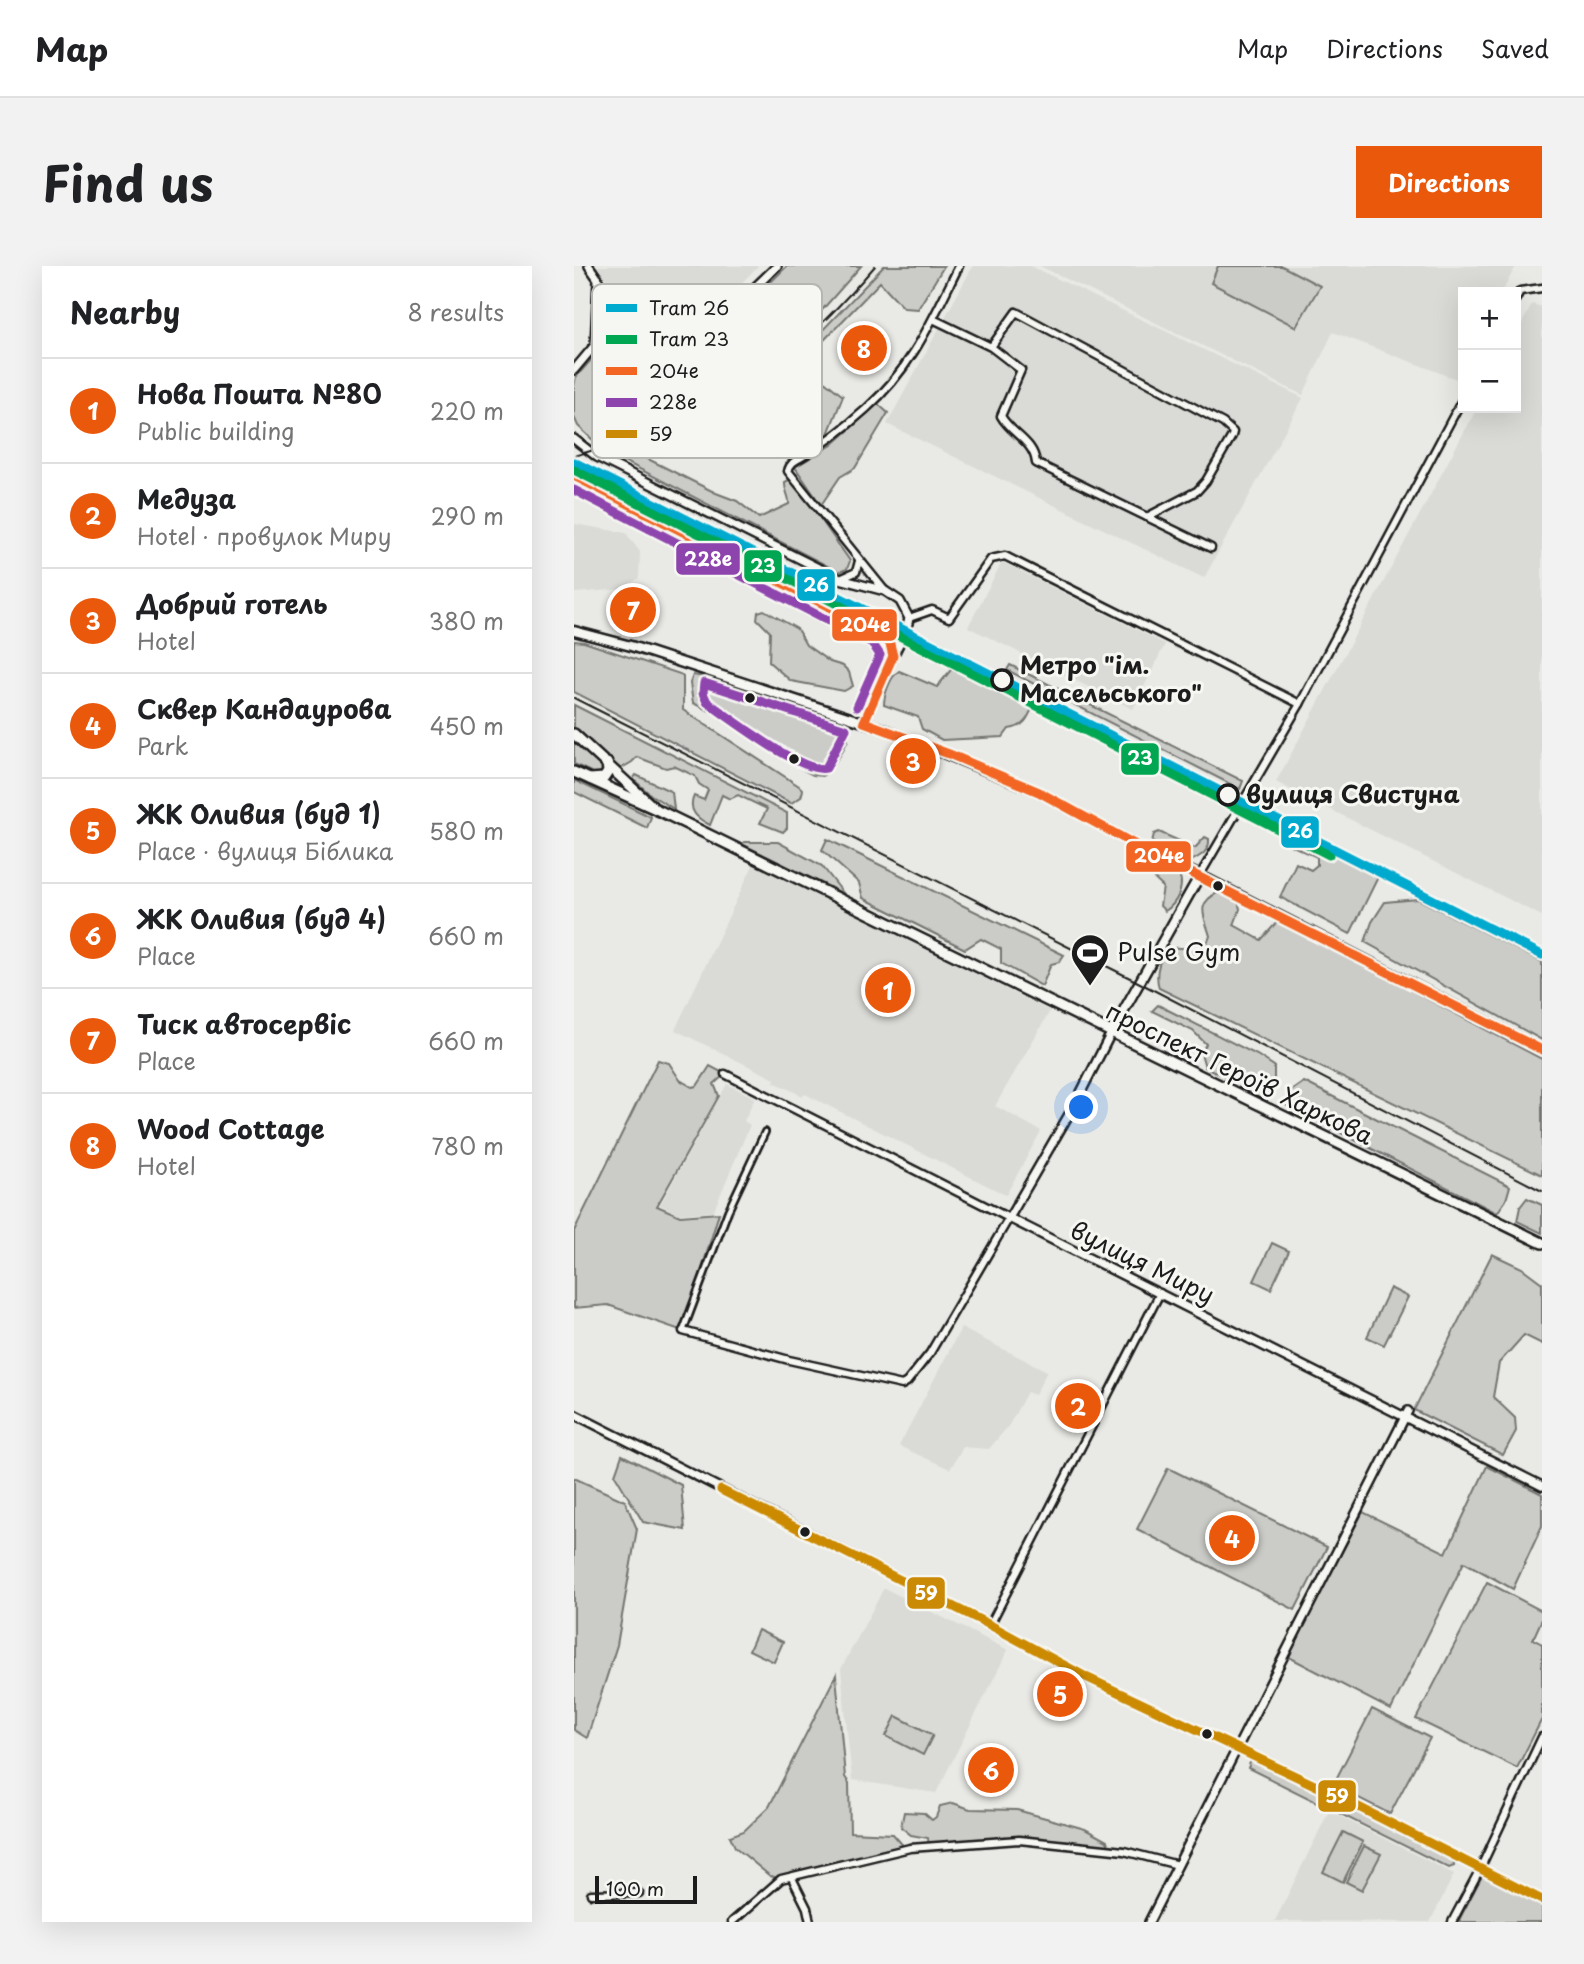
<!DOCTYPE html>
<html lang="en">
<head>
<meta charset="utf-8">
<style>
  :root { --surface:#fff; --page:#f2f2f2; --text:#202124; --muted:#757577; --line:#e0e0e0; --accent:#ea580c }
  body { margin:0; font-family:"Playpen Sans",sans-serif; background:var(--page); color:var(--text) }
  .controls { position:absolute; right:21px; top:21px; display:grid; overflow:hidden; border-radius:0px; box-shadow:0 7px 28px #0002 }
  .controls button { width:63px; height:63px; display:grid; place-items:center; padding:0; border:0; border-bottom:2px solid var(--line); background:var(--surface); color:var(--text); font:35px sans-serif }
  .scale { position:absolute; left:21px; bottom:18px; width:102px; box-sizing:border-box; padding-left:7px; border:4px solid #1c1c1c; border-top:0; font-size:19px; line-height:24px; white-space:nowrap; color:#1c1c1c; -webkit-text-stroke:5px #f6f6f2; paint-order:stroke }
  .you { position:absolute; left:508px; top:842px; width:24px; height:24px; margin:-18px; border:5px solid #fff; border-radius:50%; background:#1a73e8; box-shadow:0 0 0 10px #1a73e833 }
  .badge { display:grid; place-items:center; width:46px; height:46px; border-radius:50%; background:var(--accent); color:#fff; font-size:23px; font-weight:700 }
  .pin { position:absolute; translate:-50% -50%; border:4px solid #fff; box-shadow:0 2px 7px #0006 }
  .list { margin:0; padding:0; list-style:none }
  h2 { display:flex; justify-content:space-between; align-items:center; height:91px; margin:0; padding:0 28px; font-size:30px }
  h2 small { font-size:23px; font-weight:400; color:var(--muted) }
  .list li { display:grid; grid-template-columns:46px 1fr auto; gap:21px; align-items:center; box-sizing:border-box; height:105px; padding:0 28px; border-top:2px solid var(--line) }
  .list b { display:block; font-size:26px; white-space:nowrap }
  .list p { margin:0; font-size:23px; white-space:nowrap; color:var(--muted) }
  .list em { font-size:23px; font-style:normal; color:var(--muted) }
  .map { position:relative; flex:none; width:968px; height:1656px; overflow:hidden; border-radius:0px }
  header { display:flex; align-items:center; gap:42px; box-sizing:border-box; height:98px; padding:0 35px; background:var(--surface); border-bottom:2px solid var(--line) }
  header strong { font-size:33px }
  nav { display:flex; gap:38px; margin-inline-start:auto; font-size:24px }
  .intro { display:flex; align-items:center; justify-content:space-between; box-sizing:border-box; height:168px; padding:0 42px }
  h1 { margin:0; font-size:49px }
  .button { padding:18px 32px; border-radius:0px; background:var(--accent); color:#fff; font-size:24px; font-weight:700 }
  main { display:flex; gap:42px; padding:0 42px }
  aside { flex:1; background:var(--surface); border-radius:0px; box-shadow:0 7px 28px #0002 }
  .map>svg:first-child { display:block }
</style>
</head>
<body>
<header>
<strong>Map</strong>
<nav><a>Map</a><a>Directions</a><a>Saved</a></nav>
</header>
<div class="intro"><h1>Find us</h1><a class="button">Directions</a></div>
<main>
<aside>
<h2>Nearby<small>8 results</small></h2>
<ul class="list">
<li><span class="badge">1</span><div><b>Нова Пошта №80</b><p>Public building</p></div><em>220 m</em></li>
<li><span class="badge">2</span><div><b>Медуза</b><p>Hotel · провулок Миру</p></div><em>290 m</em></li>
<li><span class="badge">3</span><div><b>Добрий готель</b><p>Hotel</p></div><em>380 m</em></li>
<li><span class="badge">4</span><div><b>Сквер Кандаурова</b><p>Park</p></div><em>450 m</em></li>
<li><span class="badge">5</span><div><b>ЖК Оливия (буд 1)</b><p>Place · вулиця Біблика</p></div><em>580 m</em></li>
<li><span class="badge">6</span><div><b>ЖК Оливия (буд 4)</b><p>Place</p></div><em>660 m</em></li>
<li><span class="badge">7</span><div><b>Тиск автосервіс</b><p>Place</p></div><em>660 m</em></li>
<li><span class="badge">8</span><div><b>Wood Cottage</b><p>Hotel</p></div><em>780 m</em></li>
</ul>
</aside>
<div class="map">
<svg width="968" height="1656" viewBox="0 0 968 1656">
  <rect width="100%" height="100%" fill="#e9e9e5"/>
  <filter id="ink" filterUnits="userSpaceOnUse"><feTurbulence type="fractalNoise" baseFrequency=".0143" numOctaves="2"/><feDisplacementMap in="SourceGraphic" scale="14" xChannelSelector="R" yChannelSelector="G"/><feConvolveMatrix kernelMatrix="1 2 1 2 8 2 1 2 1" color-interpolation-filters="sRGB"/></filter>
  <g filter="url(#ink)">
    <g fill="#dadad6">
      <path d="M19,0H184L109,77L97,82Z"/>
      <path d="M399,0H457L729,132L630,312L313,158Z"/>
      <path d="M466,0H942L928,26H889V99L882,113L759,66L729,129Z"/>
      <path d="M958,38L968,41V650L702,516L903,142H942V69Z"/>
      <path d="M0,258L52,267L66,286L65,312L48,323L0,327Z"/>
      <path d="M428,296L591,378L559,443L394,361Z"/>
      <path d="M180,597L476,745L421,840L467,865L432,929L231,828L229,830L200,816L201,813L101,764Z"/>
      <path d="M153,818L181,832L170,855L176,859L139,946L105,948L86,939Z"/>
      <path d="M387,1062L473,1105L461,1129L453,1126L435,1159L415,1183L389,1181L376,1203L325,1180Z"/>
      <path d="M310,1322L434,1384L362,1527L278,1514L267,1403Z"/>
      <path d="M755,1545L880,1608L856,1656L701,1655Z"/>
    </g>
    <g fill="#cbcbc7" stroke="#747472" stroke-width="2">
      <path d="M213,0H287L219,77L150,126L137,113L133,79Z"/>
      <path d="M310,0H370L344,43L330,42L306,16L228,97L269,130L254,168L207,190L157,137L220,94Z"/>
      <path d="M644,0H708L746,20L722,61L637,17Z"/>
      <path d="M24,86L102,100L133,130L90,151L21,176L4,160L0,151V120L2,111Z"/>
      <path d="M304,138L314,147L281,202L266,211L247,239L221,201L258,179Z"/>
      <path d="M58,185L142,227L163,235L185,252L215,238C216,230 210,225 211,216L215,214L220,215L276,295L273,303L265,306L48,194Z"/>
      <path d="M190,344L223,363L232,379L256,396L269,400L275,406L279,420L270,425L217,415L195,396L196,366L183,353L184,346Z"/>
      <path d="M0,375L10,376L106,408L109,411V444L225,520L229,524L227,531L217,537L0,426Z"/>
      <path d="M436,399L669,515L666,523L433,404Z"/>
      <path d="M380,400L460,438C454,452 451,461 435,463L429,471L368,474L348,463L344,451L310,439C310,429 316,411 325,405L363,421Z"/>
      <path d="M119,409L131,411L268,457L274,465V474L267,488L255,506L248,510L239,509L202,490L193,473L119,437L116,417Z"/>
      <path d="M0,439L213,547V562L209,566L186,557L193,543L164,529L156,533L148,529L136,559C124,553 113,545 120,530L130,534L134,524L125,518L121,510L100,500L92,502L63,491L58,496L46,503L0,463Z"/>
      <path d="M0,473L31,500L30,508L23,509L0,498Z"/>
      <path d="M62,509L98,526L100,543L77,529L59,513Z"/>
      <path d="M0,514L77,551L73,562L0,526Z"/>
      <path d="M585,566L621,582L631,571L635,573C636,585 627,590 617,595L578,576L580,568Z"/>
      <path d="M718,568L804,611L776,668L706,631L722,597L737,604L743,599V591L712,577L713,572Z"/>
      <path d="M253,573L490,689L485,696L477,698L468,720L427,697V683L407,673L391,683L289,632L285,617L248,584Z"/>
      <path d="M170,576H204L248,600L270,628L168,578Z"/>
      <path d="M573,590C592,599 614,602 605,628C602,635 598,641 591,645L586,640L589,621L574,607Z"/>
      <path d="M645,626L664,635L666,643L660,659L687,674L704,655L968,793V909L585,722C581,709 584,685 601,682C609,681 617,684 625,686L632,680L636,670C631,651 620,638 645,626Z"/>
      <path d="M844,633L968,696V774L791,676L798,656L811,636Z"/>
      <path d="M584,739L683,789L700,800V816L691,829L631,801L627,787L632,778L619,765L578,745Z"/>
      <path d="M84,794L95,797L106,814L118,821L123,820L136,800L151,808L140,818L145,830L83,940L106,950L145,947L109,1065L34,1039L0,1042V965Z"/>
      <path d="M730,816L936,920L932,934L923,947L712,839L717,825Z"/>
      <path d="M953,932L968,939V967L943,955L946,941Z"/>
      <path d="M698,977L715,985L697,1023L680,1015Z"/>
      <path d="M918,988L948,1002L968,1017V1078L950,1069L925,1097L919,1131L941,1152L942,1165L929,1189L840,1144Z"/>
      <path d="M816,1022L834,1031L810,1079L793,1071Z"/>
      <path d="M48,1189L107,1219L111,1264L69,1256L41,1209Z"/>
      <path d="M913,1200L968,1228V1260L939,1323L890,1296L817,1444L713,1390L789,1246L872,1287Z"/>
      <path d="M594,1202L753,1281L721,1344L563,1263Z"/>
      <path d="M0,1212L51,1235L63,1263L43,1379L13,1472L0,1464Z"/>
      <path d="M913,1316L968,1345V1353L959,1373L968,1378V1453L943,1502L842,1453Z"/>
      <path d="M184,1364L209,1376L200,1396L175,1384Z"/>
      <path d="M262,1409L271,1511L275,1517L276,1566L319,1568L332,1583L207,1613L196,1610L161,1581L156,1570L170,1565L195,1541Z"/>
      <path d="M798,1443L856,1472L816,1548L759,1519Z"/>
      <path d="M322,1450L359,1469L349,1489L312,1470Z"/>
      <path d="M677,1494L879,1594L880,1600L875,1602L674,1502Z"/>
      <path d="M379,1537L396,1543L443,1544L511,1563L533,1575L537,1584L445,1574L355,1581L354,1572L337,1569L327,1561L330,1546L350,1547L358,1554L362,1551L366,1540Z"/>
      <path d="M769,1566L789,1576L769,1616L749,1606Z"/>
      <path d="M790,1580L807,1588L788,1624L772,1616Z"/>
      <path d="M908,1610L968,1640V1656H884Z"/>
    </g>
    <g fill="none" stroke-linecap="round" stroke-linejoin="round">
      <g stroke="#1c1c1c" stroke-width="10">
        <path id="pedestrian" d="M109,1065L154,945L191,866"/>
      </g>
      <g stroke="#1c1c1c" stroke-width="11">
        <g id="minor">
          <path d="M942,33L946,25L968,22"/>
          <path d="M359,53L417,81L447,104L427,150C437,168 460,175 462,197L573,251L623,225L632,215L658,170L659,166L649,157L442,46L417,81"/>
          <path d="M573,251L637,282"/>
          <path d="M266,313L282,306L285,295"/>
          <path d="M311,325L214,205C216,197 221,195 228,191C252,177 272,161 292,143C338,102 358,54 385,0"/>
          <path d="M335,352L358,344L375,352L417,293L431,290L726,438"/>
          <path d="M626,609L726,438L889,132"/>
          <path d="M109,1065L215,1094L328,1119L333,1116L356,1087L435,952L151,808"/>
          <path d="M416,1359L586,1027"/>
          <path d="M218,1612L233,1642L236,1656"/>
          <path d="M17,1628L65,1627"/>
          <path d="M158,1656L207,1613L336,1582L445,1574L550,1585L604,1599"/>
          <path d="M878,1656L906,1603L968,1471"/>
        </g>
      </g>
      <g stroke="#1c1c1c" stroke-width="12">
        <g id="tertiary">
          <path d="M21,79C54,84 89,93 121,79L203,0"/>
          <path d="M0,104L21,79L24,13L15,0"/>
          <path d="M0,173L23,191L266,313L311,325L326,335L335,352L333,362L319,390"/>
          <path d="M537,767L501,838L435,952L968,1220"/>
          <path d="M0,1148L416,1359L512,1411L751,1524L968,1634"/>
          <path d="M575,1656L834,1145"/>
        </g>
      </g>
      <g stroke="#1c1c1c" stroke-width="13">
        <g id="secondary">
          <path d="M0,210L306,367L316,378L319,390L290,456"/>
          <path d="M0,365L57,380L310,463L465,526L560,578L633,613L968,784"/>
          <path d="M537,767L626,609"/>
        </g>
      </g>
      <g stroke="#1c1c1c" stroke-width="14">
        <g id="primary">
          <path d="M0,468L78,540"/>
          <path d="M0,506L86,545L968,977"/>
          <path d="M16,513L30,512L34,506L33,497"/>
        </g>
      </g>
      <use href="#pedestrian" stroke="#f6f6f2" stroke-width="4.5"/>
      <use href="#minor" stroke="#f6f6f2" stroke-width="6"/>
      <use href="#tertiary" stroke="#f6f6f2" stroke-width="7"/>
      <use href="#secondary" stroke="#f6f6f2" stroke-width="8"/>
      <use href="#primary" stroke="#f6f6f2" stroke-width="9"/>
      <g stroke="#1c1c1c" stroke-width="2">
        <path d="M0,190C32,180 65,171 97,159C183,125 242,68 301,0"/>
        <path d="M0,432L564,716L968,925"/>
      </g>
      <g stroke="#f6f6f2" stroke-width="14">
        <g id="bus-1">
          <path d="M0,210L306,367L316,378L319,390L290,456"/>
          <path d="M290,456L375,488L465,526L560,578L968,784"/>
        </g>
      </g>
      <g stroke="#f6f6f2" stroke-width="14">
        <g id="bus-2">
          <path d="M0,224L298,377L306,389L283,441"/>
          <path d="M130,417L272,463L252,502C230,509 155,451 133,436L129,427Z"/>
        </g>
      </g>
      <g stroke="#f6f6f2" stroke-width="14">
        <path id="bus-3" d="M147,1224L416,1359L512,1411L751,1524L968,1634"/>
      </g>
      <use href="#bus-1" stroke="#f26522" stroke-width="9"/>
      <use href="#bus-2" stroke="#8e44ad" stroke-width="9"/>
      <use href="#bus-3" stroke="#cb8a06" stroke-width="9"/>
      <g stroke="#f6f6f2" stroke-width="14">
        <path id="tram-1" d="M0,196L968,689"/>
      </g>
      <g stroke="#f6f6f2" stroke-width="14">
        <path id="tram-2" d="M0,204L755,589"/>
      </g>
      <use href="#tram-1" stroke="#00a9ce" stroke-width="9"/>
      <use href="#tram-2" stroke="#00a651" stroke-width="9"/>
    </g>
  </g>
  <defs>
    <g id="stadium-pin" transform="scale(2.0125)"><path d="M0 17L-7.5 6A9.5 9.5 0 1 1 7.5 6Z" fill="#1c1c1c" stroke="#f6f6f2"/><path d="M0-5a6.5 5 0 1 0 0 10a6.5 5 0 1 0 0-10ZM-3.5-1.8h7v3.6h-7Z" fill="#fff"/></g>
  </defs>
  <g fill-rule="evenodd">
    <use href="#stadium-pin" x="516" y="687"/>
  </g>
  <g fill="#f6f6f2" stroke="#1c1c1c" stroke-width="3.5">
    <circle cx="428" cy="414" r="10"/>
    <circle cx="654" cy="529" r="10"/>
  </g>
  <g fill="#1c1c1c" stroke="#f6f6f2" stroke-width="2.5">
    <circle cx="176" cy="432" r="6"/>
    <circle cx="220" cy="493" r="6"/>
    <circle cx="644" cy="620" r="6"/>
    <circle cx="231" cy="1266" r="6"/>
    <circle cx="633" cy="1468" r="6"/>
  </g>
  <g text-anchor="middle" stroke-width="6" stroke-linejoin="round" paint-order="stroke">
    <g font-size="24" font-weight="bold" fill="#1c1c1c" stroke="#f6f6f2" text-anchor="start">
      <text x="446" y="408">Метро "ім.<tspan x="446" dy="28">Масельського"</tspan></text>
      <text x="672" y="537">вулиця Свистуна</text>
    </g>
    <g font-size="24" fill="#1c1c1c" stroke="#f6f6f2" text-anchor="start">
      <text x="543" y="695">Pulse Gym</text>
    </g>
    <g font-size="24" fill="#1c1c1c" stroke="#f6f6f2">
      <text transform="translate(665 808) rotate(26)" y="8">проспект Героїв Харкова</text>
      <text transform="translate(568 997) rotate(26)" y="8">вулиця Миру</text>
    </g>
  </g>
  <rect x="18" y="18" width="230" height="174" rx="10" fill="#f6f6f2" stroke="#b5b5b2" stroke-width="2"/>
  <rect x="32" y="38" width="31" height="8" fill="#00a9ce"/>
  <rect x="32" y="69" width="31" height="9" fill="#00a651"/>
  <rect x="32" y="101" width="31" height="8" fill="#f26522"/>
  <rect x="32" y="132" width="31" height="9" fill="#8e44ad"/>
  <rect x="32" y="164" width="31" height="8" fill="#cb8a06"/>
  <g font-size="19" fill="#1c1c1c">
    <text x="75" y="49">Tram 26</text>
    <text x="75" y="80">Tram 23</text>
    <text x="75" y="112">204е</text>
    <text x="75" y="143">228е</text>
    <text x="75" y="175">59</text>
  </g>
  <g stroke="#f6f6f2" stroke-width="2.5">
    <rect x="101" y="276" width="66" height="34" rx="7" fill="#8e44ad"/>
    <rect x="169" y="283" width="40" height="34" rx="7" fill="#00a651"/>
    <rect x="222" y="302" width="40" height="34" rx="7" fill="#00a9ce"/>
    <rect x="257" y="342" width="67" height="34" rx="7" fill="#f26522"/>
    <rect x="546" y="476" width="40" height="34" rx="7" fill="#00a651"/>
    <rect x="706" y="549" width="40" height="34" rx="7" fill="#00a9ce"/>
    <rect x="551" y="574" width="67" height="33" rx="7" fill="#f26522"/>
    <rect x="332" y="1310" width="40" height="34" rx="7" fill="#cb8a06"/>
    <rect x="743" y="1513" width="40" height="34" rx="7" fill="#cb8a06"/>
  </g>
  <g font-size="19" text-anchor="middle" font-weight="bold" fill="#fff">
    <text x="134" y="300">228е</text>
    <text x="189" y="307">23</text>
    <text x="242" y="326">26</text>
    <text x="291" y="366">204е</text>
    <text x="566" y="499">23</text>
    <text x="726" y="572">26</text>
    <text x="585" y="597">204е</text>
    <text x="352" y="1334">59</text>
    <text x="763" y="1537">59</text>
  </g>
</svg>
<div class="controls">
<button>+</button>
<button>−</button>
</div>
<div class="scale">100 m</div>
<div class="you"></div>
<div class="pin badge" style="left:314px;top:724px">1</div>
<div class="pin badge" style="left:504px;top:1140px">2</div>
<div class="pin badge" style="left:339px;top:495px">3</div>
<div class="pin badge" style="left:658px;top:1272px">4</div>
<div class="pin badge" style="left:486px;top:1428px">5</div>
<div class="pin badge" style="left:417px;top:1504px">6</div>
<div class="pin badge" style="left:59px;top:344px">7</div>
<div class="pin badge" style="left:290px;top:82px">8</div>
</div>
</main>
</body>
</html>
